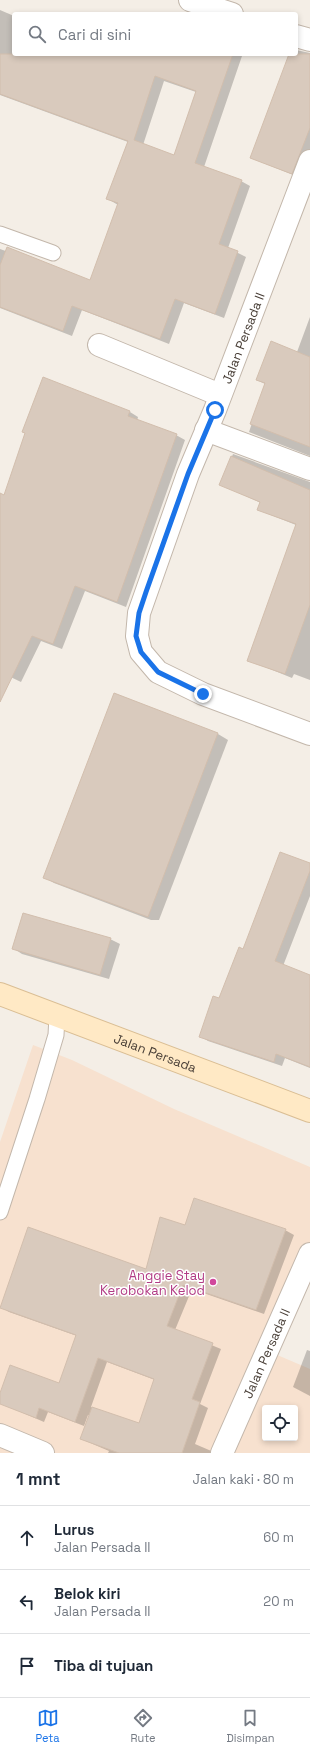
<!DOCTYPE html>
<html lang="id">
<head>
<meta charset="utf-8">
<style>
  :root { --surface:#fff; --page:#f2f2f3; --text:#1f2937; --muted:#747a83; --line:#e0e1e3; --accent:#1a73e8 }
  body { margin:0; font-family:"Space Grotesk",sans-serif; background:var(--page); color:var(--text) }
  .controls { position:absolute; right:12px; bottom:12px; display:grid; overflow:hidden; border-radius:4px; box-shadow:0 2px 6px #0003 }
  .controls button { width:36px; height:36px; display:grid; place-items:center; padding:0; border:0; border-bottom:1px solid var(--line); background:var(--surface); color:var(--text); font:20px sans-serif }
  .stop { position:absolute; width:12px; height:12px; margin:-9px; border:3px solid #1a73e8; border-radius:50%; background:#fff }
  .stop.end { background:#1a73e8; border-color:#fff; box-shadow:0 1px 4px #0008 }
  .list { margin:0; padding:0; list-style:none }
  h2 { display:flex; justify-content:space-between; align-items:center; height:52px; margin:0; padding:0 16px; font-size:17px }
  h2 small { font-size:13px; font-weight:400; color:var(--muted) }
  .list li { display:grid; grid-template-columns:26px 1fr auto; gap:12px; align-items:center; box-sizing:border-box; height:64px; padding:0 16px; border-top:1px solid var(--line) }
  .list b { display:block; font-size:15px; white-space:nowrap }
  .list p { margin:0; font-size:13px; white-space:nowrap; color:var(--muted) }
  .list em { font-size:13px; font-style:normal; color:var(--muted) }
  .icon { flex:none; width:22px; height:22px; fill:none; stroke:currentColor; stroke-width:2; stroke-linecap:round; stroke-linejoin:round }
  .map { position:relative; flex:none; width:310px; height:1453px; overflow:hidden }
  .search { position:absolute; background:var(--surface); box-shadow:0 2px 6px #0003; left:12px; right:12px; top:12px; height:44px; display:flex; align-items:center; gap:10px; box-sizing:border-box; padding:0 14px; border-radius:4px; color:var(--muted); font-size:15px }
  .sheet { height:244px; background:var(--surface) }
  nav { display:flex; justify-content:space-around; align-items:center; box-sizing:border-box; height:56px; border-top:1px solid var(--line); background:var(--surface); font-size:11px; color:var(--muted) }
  nav a { display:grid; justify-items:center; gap:2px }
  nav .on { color:var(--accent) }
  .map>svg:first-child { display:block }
</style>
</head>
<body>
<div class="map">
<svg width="310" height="1453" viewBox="0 0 310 1453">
  <rect width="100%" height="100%" fill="#f4eee6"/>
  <path fill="#f7e1cf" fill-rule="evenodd" d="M33,1045L72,1060L174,1109L310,1167V1259L268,1351L310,1369V1453H0V1142ZM265,1408H295V1438H265Z"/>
  <g fill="#0003" fill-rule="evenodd">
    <path d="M0,10L14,16V54H238L242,56L204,167L241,181L250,186L228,248L246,257L224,318L184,303L169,344L82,310L72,336L0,308V249L91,281L118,205L108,199L128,142L0,95ZM164,81L196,92L174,156L143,145Z"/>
    <path d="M296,50L310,53V155L301,178L251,158L290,54H296Z"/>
    <path d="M310,317V456L249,432L265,384L257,380L297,352Z"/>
    <path d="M130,412L138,417L137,421L176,435L185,440L126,607L85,591L62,649L41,641L21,682L0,672V498Z"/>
    <path d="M233,454L310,482V680L294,674L292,678L248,660L296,525L266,513L259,509L261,503L220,484Z"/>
    <path d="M115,694L218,734L228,740L159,920H151L54,883L44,877Z"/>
    <path d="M310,864V896L283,966L310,977V1068L285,1058L282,1066L208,1041L200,1036L244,950Z"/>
    <path d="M110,939L120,944L109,979L22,954L13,948Z"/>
    <path d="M186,1226L285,1230L294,1235L264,1314L192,1289L175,1330L221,1349L200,1404L208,1408L195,1444L216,1453H108L109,1451L81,1439L90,1415H88L84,1426L48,1412L44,1422L0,1403V1395L59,1385L77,1336L9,1312L1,1307L146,1270ZM107,1362L155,1380L140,1425L91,1407Z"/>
    <path d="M307,1350L310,1351V1396L293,1387Z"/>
  </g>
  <g fill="#d9cabd" stroke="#d2bead" fill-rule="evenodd">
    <path d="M0,54H233L195,163L242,180L219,244L238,251L215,314L175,299L160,339L72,306L63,331L0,307V265L7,247L90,280L118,203L106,199L128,141L0,94ZM155,76L196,91L174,155L134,140Z"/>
    <path d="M289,54H310V128L292,174L250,158Z"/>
    <path d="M271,341L310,357V447L250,424L265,383L256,380Z"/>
    <path d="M43,377L130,411L128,416L177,434L117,602L75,586L53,644L32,636L0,702V493L4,495L25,433L22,432Z"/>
    <path d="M231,456L310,490V605L285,674L247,661L296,524L257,510L260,502L219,485Z"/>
    <path d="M114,693L218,733L148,917L43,878Z"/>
    <path d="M280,852L310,863V871L275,961L310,975V1067L276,1054L274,1062L199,1037L213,996L219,998L239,947L243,949Z"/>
    <path d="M23,913L111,938L100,975L12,949Z"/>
    <path d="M194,1198L286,1229L256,1310L183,1285L167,1326L213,1343L192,1399L200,1402L182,1453H119L80,1439L92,1407L139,1423L154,1379L98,1358L75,1422L39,1408L36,1418L0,1404V1393L10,1365L59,1383L76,1335L0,1308L28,1227L146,1269L160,1217L185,1225Z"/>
  </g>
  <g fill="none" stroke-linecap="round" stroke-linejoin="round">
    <g stroke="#c3b7ab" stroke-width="17">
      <g id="lane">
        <path d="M0,234L53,253"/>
        <path d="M0,1212L37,1099L56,1035L57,1016"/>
      </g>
    </g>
    <g stroke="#c3b7ab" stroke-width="24">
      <g id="street">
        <path d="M190,0L232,14"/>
        <path d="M296,36L310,40"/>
        <path d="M310,161L215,410L188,474L139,613L137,636L141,652L158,672L203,694L310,734"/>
        <path d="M99,345L220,395"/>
        <path d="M206,430L310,469"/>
        <path d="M0,1435L43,1453"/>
        <path id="s1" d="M222,1453L310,1254"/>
      </g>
    </g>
    <g stroke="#dabe94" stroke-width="24">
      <g id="secondary">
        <path id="s2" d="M0,994L310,1111"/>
      </g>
    </g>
    <use href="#lane" stroke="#fff" stroke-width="15"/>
    <use href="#street" stroke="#fff" stroke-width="22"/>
    <use href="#secondary" stroke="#ffe9c5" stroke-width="22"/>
  </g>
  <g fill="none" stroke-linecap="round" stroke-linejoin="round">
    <path stroke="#1a73e8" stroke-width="5" d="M203,694L158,672L141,652L136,636L139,613L146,592L188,474L215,410"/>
  </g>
  <circle fill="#d1479c" stroke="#fff" stroke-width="1.5" cx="213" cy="1282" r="4"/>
  <g text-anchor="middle" stroke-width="3" stroke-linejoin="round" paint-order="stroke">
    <g font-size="13" fill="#473d35" stroke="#fff">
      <text transform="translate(243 338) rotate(-69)" y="5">Jalan Persada II</text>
      <text dy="5" stroke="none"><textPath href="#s2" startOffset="166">Jalan Persada</textPath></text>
      <text dy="5" stroke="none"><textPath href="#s1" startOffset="109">Jalan Persada II</textPath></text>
    </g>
    <g font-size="13" fill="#b23c85" stroke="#fff" text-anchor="end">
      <text x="205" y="1280">Anggie Stay<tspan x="205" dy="15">Kerobokan Kelod</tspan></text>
    </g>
  </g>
</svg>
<div class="controls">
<button><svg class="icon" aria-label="locate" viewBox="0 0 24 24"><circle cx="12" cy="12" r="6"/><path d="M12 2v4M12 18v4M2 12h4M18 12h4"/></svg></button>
</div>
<div class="stop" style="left:215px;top:410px"></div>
<div class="stop end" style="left:203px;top:694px"></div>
<div class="search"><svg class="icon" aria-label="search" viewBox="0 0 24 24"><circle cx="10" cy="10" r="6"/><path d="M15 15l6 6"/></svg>Cari di sini</div>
</div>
<section class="sheet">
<h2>1 mnt<small>Jalan kaki · 80 m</small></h2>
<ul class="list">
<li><svg class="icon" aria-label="ahead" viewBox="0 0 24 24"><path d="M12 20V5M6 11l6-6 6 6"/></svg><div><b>Lurus</b><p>Jalan Persada II</p></div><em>60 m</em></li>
<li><svg class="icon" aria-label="left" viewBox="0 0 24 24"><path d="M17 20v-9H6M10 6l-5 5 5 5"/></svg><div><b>Belok kiri</b><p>Jalan Persada II</p></div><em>20 m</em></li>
<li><svg class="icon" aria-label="arrive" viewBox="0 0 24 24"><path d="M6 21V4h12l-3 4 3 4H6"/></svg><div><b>Tiba di tujuan</b></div></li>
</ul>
</section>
<nav>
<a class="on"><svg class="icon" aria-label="map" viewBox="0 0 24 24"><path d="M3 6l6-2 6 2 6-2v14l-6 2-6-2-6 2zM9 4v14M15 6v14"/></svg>Peta</a>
<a><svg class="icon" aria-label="directions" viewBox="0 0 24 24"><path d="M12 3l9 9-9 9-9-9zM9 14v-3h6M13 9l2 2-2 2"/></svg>Rute</a>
<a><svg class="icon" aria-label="saved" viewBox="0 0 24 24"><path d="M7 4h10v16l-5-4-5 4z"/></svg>Disimpan</a>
</nav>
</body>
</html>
